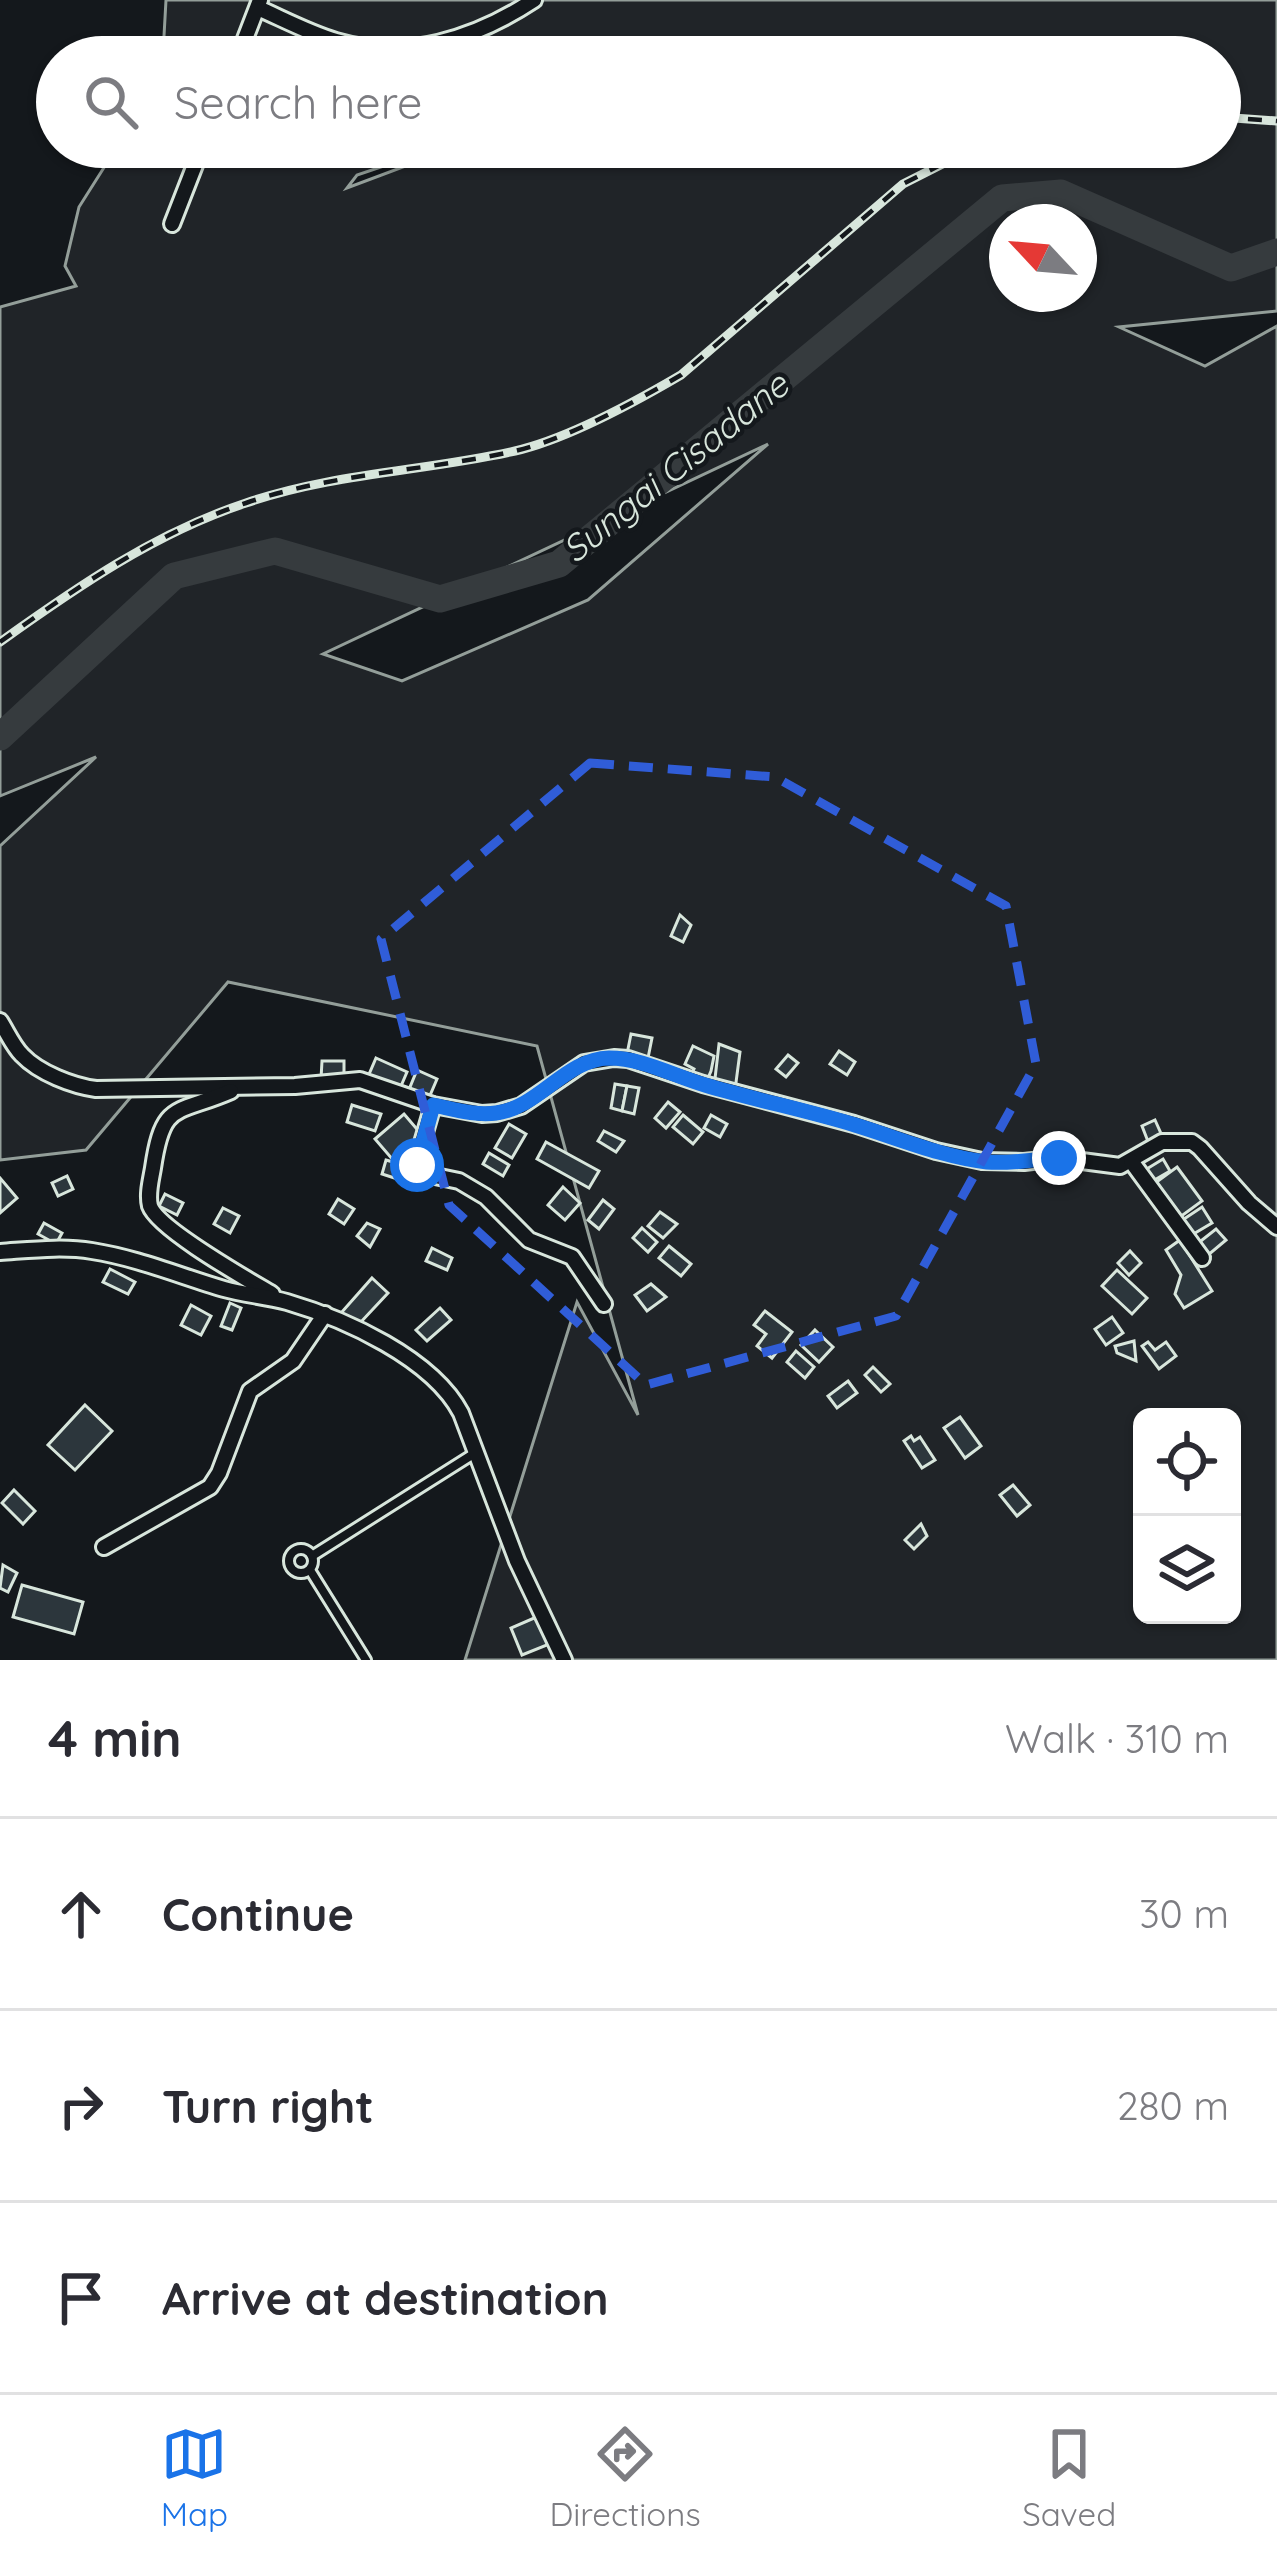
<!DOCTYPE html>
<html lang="en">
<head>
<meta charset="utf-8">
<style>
  :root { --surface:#fff; --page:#f7f7f7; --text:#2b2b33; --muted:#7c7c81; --line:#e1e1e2; --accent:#1a73e8 }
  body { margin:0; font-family:Quicksand,sans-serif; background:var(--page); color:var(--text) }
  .controls { position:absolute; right:36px; bottom:36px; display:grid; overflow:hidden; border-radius:18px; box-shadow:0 3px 9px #0004 }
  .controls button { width:108px; height:108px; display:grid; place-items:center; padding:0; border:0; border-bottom:3px solid var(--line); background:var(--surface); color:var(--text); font:60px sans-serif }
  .compass { position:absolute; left:989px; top:204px; width:108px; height:108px; border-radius:50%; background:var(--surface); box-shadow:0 3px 9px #0004; rotate:296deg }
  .stop { position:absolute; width:36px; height:36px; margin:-27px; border:9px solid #1a73e8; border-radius:50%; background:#fff }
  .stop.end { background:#1a73e8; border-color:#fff; box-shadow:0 3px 12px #0008 }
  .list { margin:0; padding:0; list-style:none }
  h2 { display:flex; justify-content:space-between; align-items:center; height:156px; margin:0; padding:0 48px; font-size:51px }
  h2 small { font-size:39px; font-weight:400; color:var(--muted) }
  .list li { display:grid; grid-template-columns:78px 1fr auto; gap:36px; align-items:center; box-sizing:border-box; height:192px; padding:0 48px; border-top:3px solid var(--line) }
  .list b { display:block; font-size:45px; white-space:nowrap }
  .list em { font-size:39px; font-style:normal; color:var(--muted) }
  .icon { flex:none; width:66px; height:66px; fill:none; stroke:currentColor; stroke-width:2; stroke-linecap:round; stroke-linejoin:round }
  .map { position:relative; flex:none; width:1277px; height:1660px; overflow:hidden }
  .search { position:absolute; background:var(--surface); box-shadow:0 3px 9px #0004; left:36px; right:36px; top:36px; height:132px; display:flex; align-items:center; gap:30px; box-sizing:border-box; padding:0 42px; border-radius:66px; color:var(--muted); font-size:45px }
  .sheet { height:732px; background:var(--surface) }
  nav { display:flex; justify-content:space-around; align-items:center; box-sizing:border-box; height:168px; border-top:3px solid var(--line); background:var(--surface); font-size:33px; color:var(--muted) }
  nav a { display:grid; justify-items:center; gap:6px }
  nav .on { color:var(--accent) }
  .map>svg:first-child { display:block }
</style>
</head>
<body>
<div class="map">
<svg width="1277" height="1660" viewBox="0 0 1277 1660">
  <rect width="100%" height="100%" fill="#14181c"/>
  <path fill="#202428" stroke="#939e99" stroke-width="3" fill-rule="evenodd" d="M166,0H1277V311L1119,327L1205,366L1277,326V1660H465L577,1302L638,1415L537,1046L228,982L86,1150L0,1160V846L96,757L0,796V307L76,286L65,266L79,207L117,147H440L357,175L347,188L456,147H1220V57H157L164,36ZM1007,222H1079V294H1007ZM768,444L588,600L402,681L323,654ZM1142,1417H1232V1615H1142Z"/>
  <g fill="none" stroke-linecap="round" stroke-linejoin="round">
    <path stroke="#363b3e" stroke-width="27" d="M0,737L174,576L275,551L440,599L559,564L1002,198L1061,193L1231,268L1277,252"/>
  </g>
  <g fill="#2c363c" stroke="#d8e6dc" stroke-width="3">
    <path d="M680,915L691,925L683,942L671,936Z"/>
    <path d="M631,1034L652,1038L648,1058L627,1054Z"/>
    <path d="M719,1044L740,1052L735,1090L714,1087Z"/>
    <path d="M693,1046L714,1056L711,1071L705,1085L690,1078L694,1069L685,1064Z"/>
    <path d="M839,1051L855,1062L847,1075L830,1064Z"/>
    <path d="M788,1055L798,1063L786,1077L776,1069Z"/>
    <path d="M376,1058L407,1072L398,1093L367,1079Z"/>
    <path d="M322,1061H344V1080L321,1079Z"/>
    <path d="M417,1070L437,1079L428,1100L408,1092Z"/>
    <path d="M615,1084L627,1086L622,1111L611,1108Z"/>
    <path d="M627,1086L639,1088L634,1114L622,1111Z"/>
    <path d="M668,1102L680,1112L666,1128L655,1118Z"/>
    <path d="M352,1105L381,1114L375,1131L347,1122Z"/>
    <path d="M404,1114L422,1135L393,1160L375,1139Z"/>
    <path d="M683,1115L703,1132L693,1144L673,1127Z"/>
    <path d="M711,1115L727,1124L720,1137L704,1128Z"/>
    <path d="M1155,1120L1163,1138L1149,1144L1142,1126Z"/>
    <path d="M509,1124L526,1134L512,1158L495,1148Z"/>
    <path d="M604,1131L624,1141L616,1152L598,1141Z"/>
    <path d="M546,1142L599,1171L589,1188L537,1159Z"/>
    <path d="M489,1153L509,1165L503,1176L483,1164Z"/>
    <path d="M1163,1159L1170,1171L1151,1182L1145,1170Z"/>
    <path d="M386,1160L417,1169L413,1184L382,1174Z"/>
    <path d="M1177,1167L1202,1201L1176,1220L1151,1186Z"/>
    <path d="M67,1176L73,1189L58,1196L52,1183Z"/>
    <path d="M0,1178L17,1198L0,1213Z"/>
    <path d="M563,1187L580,1203L565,1220L548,1205Z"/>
    <path d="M165,1194L183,1203L177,1215L159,1206Z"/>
    <path d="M338,1199L354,1209L344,1224L329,1214Z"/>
    <path d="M603,1200L614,1209L599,1229L588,1220Z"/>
    <path d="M1202,1207L1212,1223L1190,1236L1181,1221Z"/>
    <path d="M223,1208L239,1216L230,1233L214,1224Z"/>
    <path d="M660,1212L677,1224L663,1238L648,1226Z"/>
    <path d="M44,1223L62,1233L56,1244L38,1234Z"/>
    <path d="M367,1223L380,1229L370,1247L357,1236Z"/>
    <path d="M642,1228L657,1242L648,1252L633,1238Z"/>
    <path d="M1216,1229L1226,1240L1207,1256L1197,1244Z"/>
    <path d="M1180,1240L1212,1291L1184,1308L1175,1294L1181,1275L1166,1250Z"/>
    <path d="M669,1246L691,1264L681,1276L659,1258Z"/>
    <path d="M432,1248L452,1258L447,1270L426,1261Z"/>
    <path d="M1130,1251L1141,1263L1129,1275L1118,1263Z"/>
    <path d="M110,1269L135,1282L128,1294L103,1282Z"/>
    <path d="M1117,1270L1147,1298L1132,1314L1102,1286Z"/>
    <path d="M372,1278L388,1293L360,1323L341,1313Z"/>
    <path d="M651,1284L666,1297L647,1311L635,1295Z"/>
    <path d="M230,1303L241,1308L232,1330L221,1326Z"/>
    <path d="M191,1305L211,1316L201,1335L181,1325Z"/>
    <path d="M440,1308L451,1320L427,1341L416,1330Z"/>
    <path d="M765,1311L792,1332L772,1358L757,1346L766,1334L754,1325Z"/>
    <path d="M1112,1317L1123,1333L1106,1345L1095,1329Z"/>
    <path d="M815,1330L833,1347L819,1362L801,1345Z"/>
    <path d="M1134,1341L1136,1361L1117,1353L1115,1346Z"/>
    <path d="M1148,1342L1155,1350L1166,1342L1176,1356L1159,1369L1142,1346Z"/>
    <path d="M796,1351L814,1367L805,1378L787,1362Z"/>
    <path d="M873,1367L890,1384L881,1392L865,1375Z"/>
    <path d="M848,1381L857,1393L837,1408L828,1396Z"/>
    <path d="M85,1405L112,1431L75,1470L48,1445Z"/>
    <path d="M960,1417L981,1446L965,1458L944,1428Z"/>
    <path d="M911,1436L914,1441L920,1437L935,1460L922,1468L904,1441Z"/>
    <path d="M1013,1485L1030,1505L1017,1516L1000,1495Z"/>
    <path d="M14,1490L35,1511L23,1524L2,1503Z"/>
    <path d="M921,1524L927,1536L914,1549L905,1540Z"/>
    <path d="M3,1565L17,1573L8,1592L0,1588Z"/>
    <path d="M22,1585L83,1602L74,1634L13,1617Z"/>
    <path d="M541,1615L552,1643L522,1655L511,1628Z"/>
  </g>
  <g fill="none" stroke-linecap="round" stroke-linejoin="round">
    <g stroke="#d8e6dc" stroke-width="14">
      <g id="lane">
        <circle cx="301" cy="1561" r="12"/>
        <path d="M312,1556L475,1453"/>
        <path d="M310,1570L366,1660"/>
      </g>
    </g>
    <g stroke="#d8e6dc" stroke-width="20">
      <g id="street">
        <path d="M258,8C283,19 309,33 336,41C405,61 475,39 534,0"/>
        <path d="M238,57L260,0"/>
        <path d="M172,224L202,147"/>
        <path d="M0,1021C7,1032 13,1046 22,1055C39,1073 73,1086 96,1089L295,1086L360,1080L433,1105L482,1114L497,1113L521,1106L584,1063L614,1058L628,1059L703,1084L854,1124L936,1151L982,1161L1024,1162L1059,1158L1120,1166L1162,1142H1192L1200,1148L1249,1203L1277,1227"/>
        <path d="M231,1091C176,1115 163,1100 153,1168C151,1180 147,1194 150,1206C158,1229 247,1279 272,1294"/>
        <path d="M433,1105L417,1160L418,1169L435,1176L459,1181L486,1197L529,1240L572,1257L604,1304"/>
        <path d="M1131,1161L1202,1258"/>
        <path d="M0,1252C30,1250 62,1246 92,1251C137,1258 180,1276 224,1289C245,1295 266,1296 287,1302C345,1319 432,1358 461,1413L517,1561L564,1660"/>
        <path d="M104,1547L210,1487L219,1473L250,1391L293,1361L325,1314"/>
      </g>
    </g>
    <use href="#lane" stroke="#14181c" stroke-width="8"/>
    <use href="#street" stroke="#14181c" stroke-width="14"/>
    <g stroke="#d8e6dc" stroke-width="9">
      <g id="rail">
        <path d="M1220,117L1277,121"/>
        <path d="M0,642C77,587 155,533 246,503C333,473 426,471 515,451C567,439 635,402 681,375L903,184L976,147"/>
      </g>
    </g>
    <use href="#rail" stroke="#14181c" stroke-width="4.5" stroke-dasharray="14" stroke-linecap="butt"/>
  </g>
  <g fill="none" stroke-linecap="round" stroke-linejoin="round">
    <path stroke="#1a73e8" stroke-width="15" d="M417,1165L433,1105C453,1109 475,1116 496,1113C539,1108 565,1059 609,1058C642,1058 674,1076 705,1085C755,1100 806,1110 855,1125C898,1138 942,1157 987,1162C1012,1164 1035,1159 1059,1158"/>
  </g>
  <path fill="none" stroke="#305dd8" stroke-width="9" stroke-dasharray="24 15" stroke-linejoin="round" d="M590,763L775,777L1006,906L1036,1064L896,1316L646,1385L449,1205L381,939Z"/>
  <g text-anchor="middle" stroke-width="9" stroke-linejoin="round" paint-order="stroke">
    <g font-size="36" font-style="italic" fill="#d8e6dc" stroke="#14181c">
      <text transform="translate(675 467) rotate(-39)" y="13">Sungai Cisadane</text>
    </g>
  </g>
</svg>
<div class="controls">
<button><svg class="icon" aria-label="locate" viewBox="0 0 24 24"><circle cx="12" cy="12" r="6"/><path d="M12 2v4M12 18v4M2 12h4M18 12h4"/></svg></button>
<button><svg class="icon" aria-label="layers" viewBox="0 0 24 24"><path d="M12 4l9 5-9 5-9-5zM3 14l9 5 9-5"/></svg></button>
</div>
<svg class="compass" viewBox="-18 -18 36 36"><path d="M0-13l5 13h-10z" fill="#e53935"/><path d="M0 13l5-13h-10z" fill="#7c7c81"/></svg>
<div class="stop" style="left:417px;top:1165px"></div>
<div class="stop end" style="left:1059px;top:1158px"></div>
<div class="search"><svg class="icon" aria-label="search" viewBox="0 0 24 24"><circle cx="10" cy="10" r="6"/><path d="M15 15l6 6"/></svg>Search here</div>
</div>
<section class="sheet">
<h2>4 min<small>Walk · 310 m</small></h2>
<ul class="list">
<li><svg class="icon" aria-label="ahead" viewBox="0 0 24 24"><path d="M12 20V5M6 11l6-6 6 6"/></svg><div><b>Continue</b></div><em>30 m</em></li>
<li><svg class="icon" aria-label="right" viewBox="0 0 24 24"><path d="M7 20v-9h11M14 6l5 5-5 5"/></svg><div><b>Turn right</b></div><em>280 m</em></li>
<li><svg class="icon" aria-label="arrive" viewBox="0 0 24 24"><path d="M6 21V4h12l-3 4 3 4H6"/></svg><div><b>Arrive at destination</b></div></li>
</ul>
</section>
<nav>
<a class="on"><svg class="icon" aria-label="map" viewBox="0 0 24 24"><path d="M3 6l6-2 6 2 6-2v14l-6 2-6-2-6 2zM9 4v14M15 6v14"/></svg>Map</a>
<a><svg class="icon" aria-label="directions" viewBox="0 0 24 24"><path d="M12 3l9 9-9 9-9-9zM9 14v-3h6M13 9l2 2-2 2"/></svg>Directions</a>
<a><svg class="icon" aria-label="saved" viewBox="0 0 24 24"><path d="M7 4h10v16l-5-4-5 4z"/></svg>Saved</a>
</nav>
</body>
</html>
